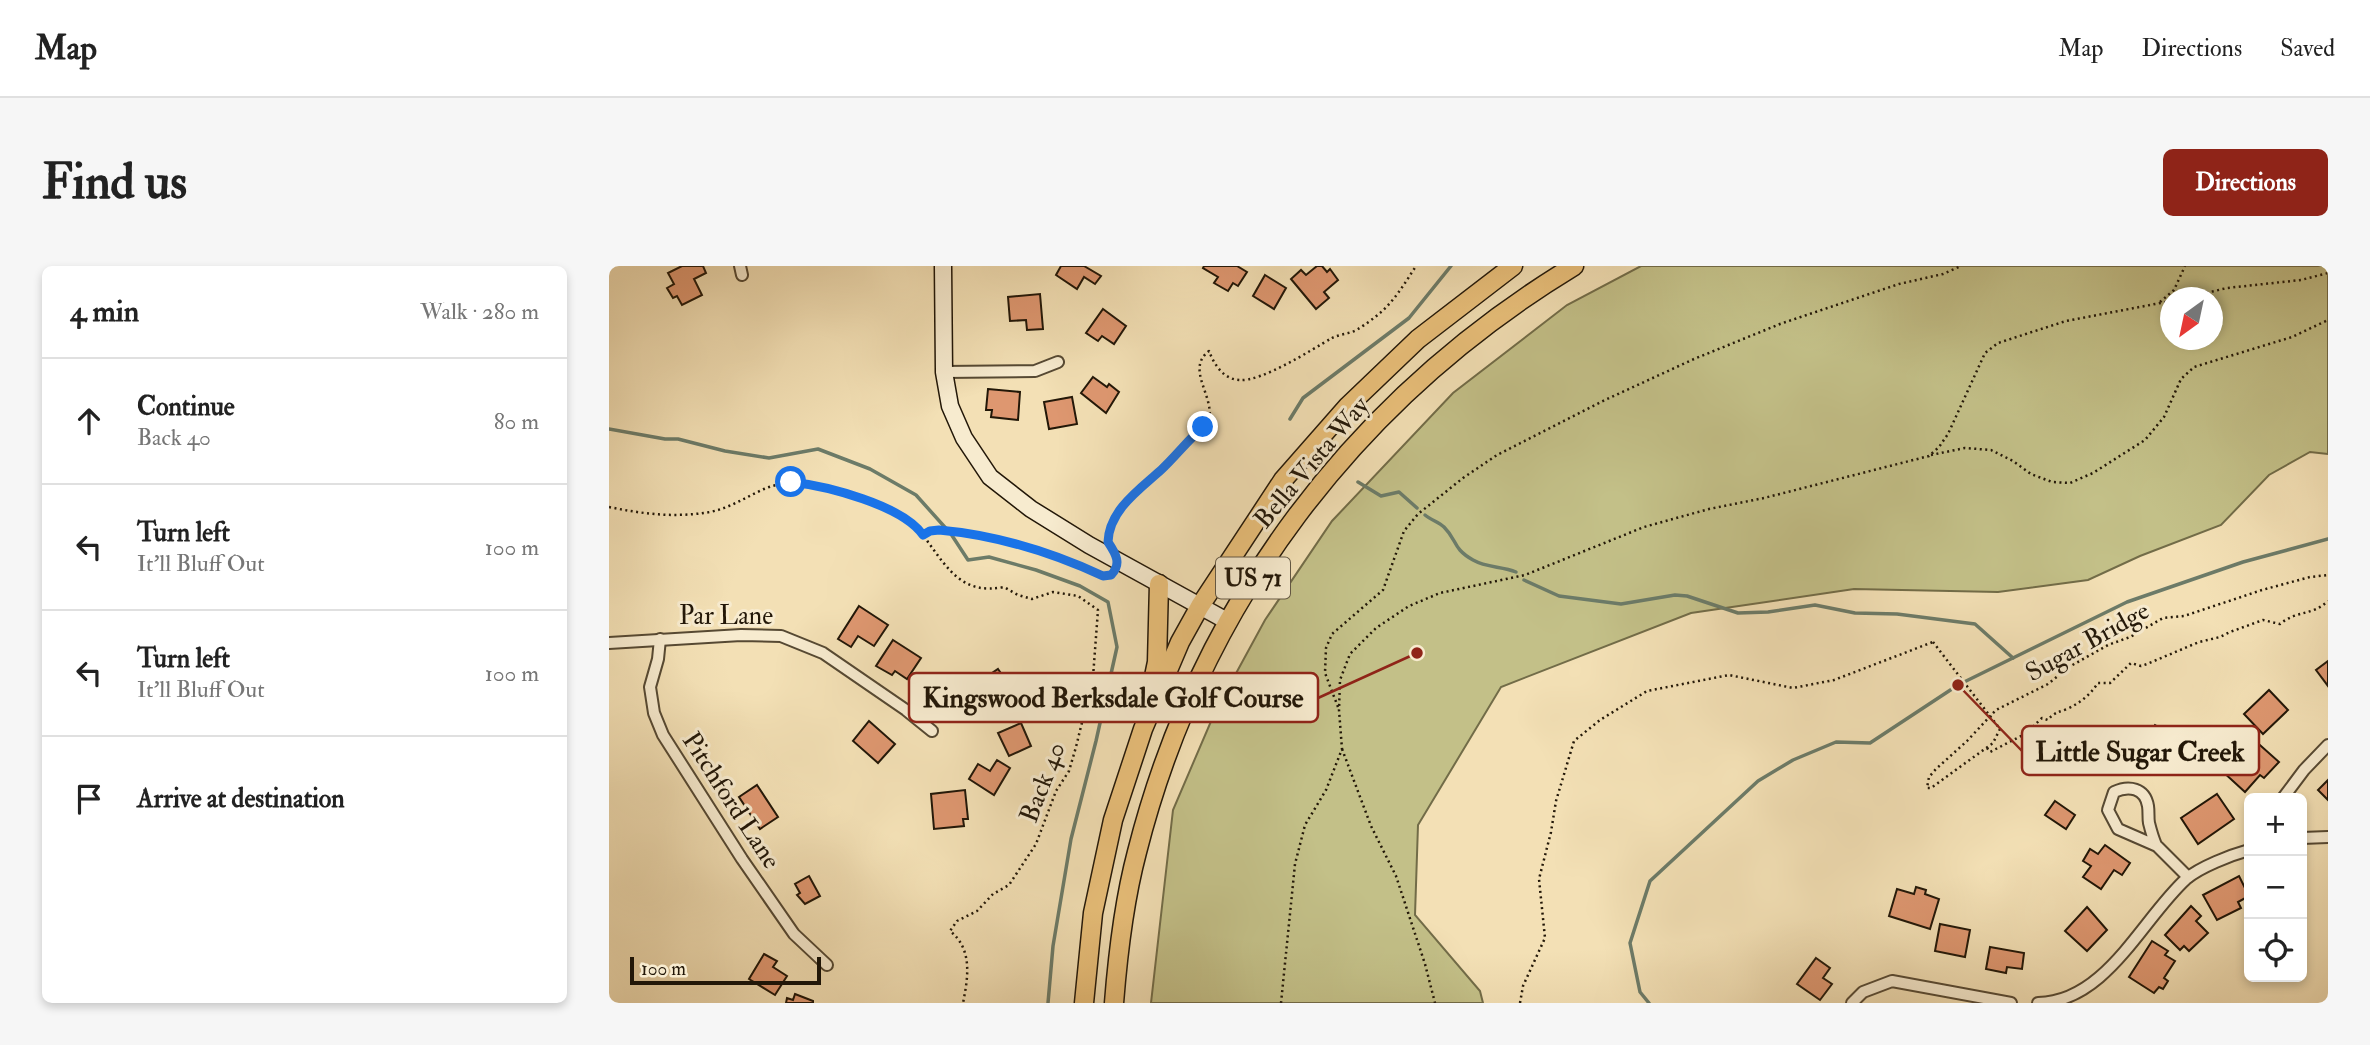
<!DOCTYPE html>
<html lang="en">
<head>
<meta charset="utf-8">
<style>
  :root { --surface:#fff; --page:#f6f6f6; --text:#222; --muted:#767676; --line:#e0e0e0; --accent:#8f2418 }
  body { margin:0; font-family:"IM FELL Double Pica",serif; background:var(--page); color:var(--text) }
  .controls { position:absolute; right:21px; bottom:21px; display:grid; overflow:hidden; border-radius:10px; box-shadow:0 4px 10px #0003 }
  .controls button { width:63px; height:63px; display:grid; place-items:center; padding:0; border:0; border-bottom:2px solid var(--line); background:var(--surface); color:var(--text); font:35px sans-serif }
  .compass { position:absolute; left:1551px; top:21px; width:63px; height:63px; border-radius:50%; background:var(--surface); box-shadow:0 4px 10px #0003; rotate:213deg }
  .scale { position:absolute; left:21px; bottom:18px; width:191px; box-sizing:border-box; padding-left:7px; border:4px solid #221708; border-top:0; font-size:19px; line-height:24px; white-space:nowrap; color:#221708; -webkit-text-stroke:5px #f7ebcf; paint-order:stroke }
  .stop { position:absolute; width:21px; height:21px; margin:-16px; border:5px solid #1a73e8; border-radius:50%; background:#fff }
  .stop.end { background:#1a73e8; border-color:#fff; box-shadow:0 2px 7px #0008 }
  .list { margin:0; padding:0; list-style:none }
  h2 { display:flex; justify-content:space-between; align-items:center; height:91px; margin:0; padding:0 28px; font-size:30px }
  h2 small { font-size:23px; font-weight:400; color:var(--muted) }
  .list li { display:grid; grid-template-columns:46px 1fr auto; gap:21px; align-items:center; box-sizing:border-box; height:126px; padding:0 28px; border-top:2px solid var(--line) }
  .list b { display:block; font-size:26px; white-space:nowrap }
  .list p { margin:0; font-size:23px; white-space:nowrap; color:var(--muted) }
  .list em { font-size:23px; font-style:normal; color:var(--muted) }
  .icon { flex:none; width:38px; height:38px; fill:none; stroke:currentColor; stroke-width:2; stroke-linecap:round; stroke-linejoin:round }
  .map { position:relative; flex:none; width:1719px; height:737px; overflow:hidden; border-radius:10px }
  header { display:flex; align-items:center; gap:42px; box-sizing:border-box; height:98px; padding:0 35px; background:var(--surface); border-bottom:2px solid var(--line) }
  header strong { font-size:33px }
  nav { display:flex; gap:38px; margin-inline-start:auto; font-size:24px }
  .intro { display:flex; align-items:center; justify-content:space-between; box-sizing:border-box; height:168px; padding:0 42px }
  h1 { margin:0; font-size:49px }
  .button { padding:18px 32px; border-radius:10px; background:var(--accent); color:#fff; font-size:24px; font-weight:700 }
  main { display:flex; gap:42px; padding:0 42px }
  aside { flex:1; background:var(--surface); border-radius:10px; box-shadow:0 4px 10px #0003 }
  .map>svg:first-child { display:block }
</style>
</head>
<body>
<header>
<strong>Map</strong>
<nav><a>Map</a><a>Directions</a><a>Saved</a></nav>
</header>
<div class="intro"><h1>Find us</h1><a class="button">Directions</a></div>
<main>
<aside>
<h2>4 min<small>Walk · 280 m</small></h2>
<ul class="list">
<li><svg class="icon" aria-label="ahead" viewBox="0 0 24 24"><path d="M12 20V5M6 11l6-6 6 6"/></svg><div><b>Continue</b><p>Back 40</p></div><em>80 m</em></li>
<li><svg class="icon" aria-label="left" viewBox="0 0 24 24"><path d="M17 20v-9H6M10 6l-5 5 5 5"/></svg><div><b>Turn left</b><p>It'll Bluff Out</p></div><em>100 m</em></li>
<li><svg class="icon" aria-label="left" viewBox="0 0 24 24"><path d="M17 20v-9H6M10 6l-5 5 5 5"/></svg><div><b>Turn left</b><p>It'll Bluff Out</p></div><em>100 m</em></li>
<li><svg class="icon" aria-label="arrive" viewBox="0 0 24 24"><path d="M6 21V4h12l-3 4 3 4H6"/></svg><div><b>Arrive at destination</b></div></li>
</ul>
</aside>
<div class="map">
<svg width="1719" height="737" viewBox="0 0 1719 737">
  <rect width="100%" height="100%" fill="#f3e0b5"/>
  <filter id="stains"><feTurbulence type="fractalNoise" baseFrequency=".00286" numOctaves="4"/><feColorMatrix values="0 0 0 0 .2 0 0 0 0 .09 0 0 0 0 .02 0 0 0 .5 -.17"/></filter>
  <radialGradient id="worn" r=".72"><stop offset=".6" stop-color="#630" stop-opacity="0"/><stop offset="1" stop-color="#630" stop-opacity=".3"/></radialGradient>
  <path fill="#c3c088" stroke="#726c48" stroke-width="2" fill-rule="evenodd" d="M1032,0H1719V188L1701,186L1660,209L1612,259L1531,290L1479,314L1389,326L1245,323L1082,347L892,421L809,559L806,649L871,725L874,737H542L564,544L606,446L656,354L723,255L844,127L958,39ZM1562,32H1604V74H1562Z"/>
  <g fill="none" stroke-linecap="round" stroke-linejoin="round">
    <g stroke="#6c7b68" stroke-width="3.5">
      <path d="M681,153L694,132L800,52L842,0"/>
      <path d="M0,163L56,173H69L116,185L160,192L209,183L261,203L307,229L342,268L359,294L380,291L427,304L471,320L499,336L508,381L487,475L462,573L444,680L439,737"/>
      <path d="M749,216L772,230L790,226L808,242"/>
      <path d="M816,249C822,254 830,256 835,261C849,275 843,282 864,294C878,302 893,300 907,306"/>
      <path d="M915,314L950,330L1012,338L1066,329L1078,330L1129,347L1159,346L1206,339L1246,347L1288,348L1366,358L1404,392"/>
      <path d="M1040,737L1031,726L1021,677L1041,615L1149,515L1184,494L1227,476L1261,477L1349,419L1518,336L1634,296L1719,273"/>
    </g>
  </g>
  <g fill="#de9770" stroke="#221708" stroke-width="2">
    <path d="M73,0H94L97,7L85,13L93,29L73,39L68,30L64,32L58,22L65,18L59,7Z"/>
    <path d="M452,0H475L492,10L486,18L475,11L468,23L447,9Z"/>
    <path d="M595,0H628L638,6L629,20L624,17L619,25L605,17L609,11L594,2Z"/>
    <path d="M708,0H713L718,6L721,3L729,14L715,26L720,32L707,43L682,13L692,4L697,9Z"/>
    <path d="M656,9L677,22L665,43L644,30Z"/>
    <path d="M431,28L434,63L418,64L417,54L401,55L399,31Z"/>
    <path d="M494,43L517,60L505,78L493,70L489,75L477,67Z"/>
    <path d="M484,111L498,121L500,118L510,126L497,147L472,127Z"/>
    <path d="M379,123L411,126L409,154L382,151L383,144H377Z"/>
    <path d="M463,131L468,158L440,163L435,136Z"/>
    <path d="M250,340L279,359L265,380L249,370L242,381L229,373Z"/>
    <path d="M284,374L312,392L298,413L286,405L283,409L267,400Z"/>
    <path d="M1719,395V420L1707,404Z"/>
    <path d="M389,403L396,413L389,418L400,433L386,442L377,430L370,434L361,422Z"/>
    <path d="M1660,424L1679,444L1654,468L1635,448Z"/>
    <path d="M260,455L286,478L269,497L244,475Z"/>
    <path d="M412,457L422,480L400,490L389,467Z"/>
    <path d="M1546,459L1580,478L1568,500L1534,481Z"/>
    <path d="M1643,472L1670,496L1655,512L1651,509L1636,526L1613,505Z"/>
    <path d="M388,494L401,502L385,529L360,513L369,498L381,505Z"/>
    <path d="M1719,514V534L1709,524Z"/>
    <path d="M148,519L169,551L151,563L130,531Z"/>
    <path d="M356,524L359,553H354L355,560L325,563L322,528Z"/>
    <path d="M1608,528L1625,553L1589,578L1572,552Z"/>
    <path d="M1446,535L1466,549L1457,563L1436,549Z"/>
    <path d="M1496,579L1521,597L1513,609L1505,604L1492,623L1474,611L1482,600L1474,595L1481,583L1489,588Z"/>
    <path d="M200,610L211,630L196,638L188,629L191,627L186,618Z"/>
    <path d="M1630,610L1640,630L1629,636L1632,642L1608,654L1594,629Z"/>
    <path d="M1307,621L1317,624L1316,628L1330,633L1321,663L1280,650L1288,623L1305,628Z"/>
    <path d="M1582,640L1592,650L1587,655L1599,667L1580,685L1575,680L1571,684L1556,669Z"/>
    <path d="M1478,641L1498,664L1478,685L1456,665Z"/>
    <path d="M1331,658L1361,664L1356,691L1326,685Z"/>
    <path d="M1543,675L1559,685L1556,689L1566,695L1555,712L1559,715L1554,723L1550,721L1545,727L1520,711Z"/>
    <path d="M1381,681L1415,687L1413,703L1398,701L1397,707L1377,703Z"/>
    <path d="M155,688L168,695L164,701L178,710L166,729L140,713Z"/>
    <path d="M1207,692L1221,702L1214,712L1223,718L1211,734L1188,718Z"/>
    <path d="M186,728L204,735V737H177L178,732L184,734Z"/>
  </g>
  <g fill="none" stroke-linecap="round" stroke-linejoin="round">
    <g stroke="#564933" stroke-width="14">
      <g id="street">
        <path d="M131,0L133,9"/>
        <path d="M335,106L426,105L449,96"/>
        <path d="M51,373L49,393L41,421L45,447L54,469L133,593L185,668L218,699"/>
        <path d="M0,377L132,369L172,370L214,387L297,444L323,465"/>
        <path d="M1674,532L1695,504L1719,479"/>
        <path d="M1693,572L1719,571"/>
        <path d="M1548,580L1509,563L1499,544L1505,526C1520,519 1536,522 1539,540C1540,546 1539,552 1540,557C1542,565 1544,572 1547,579L1579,611"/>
        <path d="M1243,737L1254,726L1283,715L1402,737"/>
        <path d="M1429,737C1497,736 1533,653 1577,613C1591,601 1622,589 1640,584"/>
      </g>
    </g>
    <g stroke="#221708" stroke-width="19">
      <path id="secondary" d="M334,0L335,106L341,140L355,172L381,211L422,243L480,279L618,355"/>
    </g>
    <g stroke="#221708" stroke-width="21">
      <g id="primary">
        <path d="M542,425L548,396L550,318"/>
        <path d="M475,737L484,647L504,554L534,463L571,376L591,340L674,214L739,140L809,73L904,0"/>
        <path d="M505,737C509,686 515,635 528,586C591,337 746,133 965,0"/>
      </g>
    </g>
    <g stroke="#221708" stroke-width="2.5" stroke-dasharray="2 3.5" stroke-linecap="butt">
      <path d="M1576,32L1618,22L1692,14L1719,7"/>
      <path d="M1551,36L1565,24L1576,0"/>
      <path d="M1322,189L1356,182L1382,184L1404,195L1422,208L1443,216L1461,217L1484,207L1536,174L1555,151L1572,113L1585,101L1683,71L1719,54"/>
      <path d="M0,241C34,248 66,252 101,246C121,242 137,231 155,223C178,213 205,217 228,224C254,233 285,242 306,259C311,263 315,270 319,276C340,305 355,329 395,321L409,329L423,333L444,326L469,330L489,344L484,411L467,481L460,505L447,525L427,578L400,619L384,628L368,645L348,655L341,665C364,683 359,712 354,737"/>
      <path d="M314,269L321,265L330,264C387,269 442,286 494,310L504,307"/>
      <path d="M499,273L506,250L526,227L538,214L550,206L600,155C606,130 576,103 600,85C605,98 614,113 630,114C653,116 702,84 723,72C731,68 741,68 749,63C756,59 765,52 771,47C786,34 796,17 807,0"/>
      <path d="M729,441L716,407L717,382L723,368L774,324L795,265L809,248L854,212L888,189L996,134L1085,93L1171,58L1290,18L1334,8L1352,0"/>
      <path d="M1391,463L1384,477L1322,522H1318L1320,511L1327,503L1358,475L1387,444L1439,418L1460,401L1499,379L1521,371L1554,352L1575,350L1653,324L1701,311L1719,309"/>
      <path d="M1378,482L1381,486L1416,468L1433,452L1439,454C1444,447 1450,446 1458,443C1471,437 1481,429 1489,417H1501L1522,397L1532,400L1538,398L1590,376L1611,371L1621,366L1654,354L1671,358C1688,344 1703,350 1719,335"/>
      <path d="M733,483L762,560L787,610L816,698L826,737"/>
      <path d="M672,737L686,598L696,559L717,524L733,483L730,444L731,414L741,388L767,362L800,340L831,327L916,309L1035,261L1100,243L1155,232L1320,190L1330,181L1339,168L1376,87L1389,77L1457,55L1562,35"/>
      <path d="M911,737L914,720L936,672L930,613L942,566L947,535L965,475L991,454L1038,425L1120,409L1184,422L1225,414L1324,376"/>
    </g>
    <use href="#street" stroke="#f7ebcf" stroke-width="10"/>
    <use href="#secondary" stroke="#f7ebcf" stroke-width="16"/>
    <use href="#primary" stroke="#eac07a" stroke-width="18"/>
    <path stroke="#221708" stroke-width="2.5" stroke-dasharray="2 3.5" stroke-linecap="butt" d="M1324,376L1391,463"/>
  </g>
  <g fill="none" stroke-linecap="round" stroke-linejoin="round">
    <path stroke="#1a73e8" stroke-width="9" d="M182,216C218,220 293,239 314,269L321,265L330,264C387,269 442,286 494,310L502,309C513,298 507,288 499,276C500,244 531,223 552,204C567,190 579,174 594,161"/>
  </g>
  <g text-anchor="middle" stroke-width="6" stroke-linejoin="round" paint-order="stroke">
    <rect fill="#f7ebcf" stroke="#625744" stroke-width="2" x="607" y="291.5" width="74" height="41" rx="5"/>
    <g font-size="24" font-weight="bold" fill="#221708">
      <text x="644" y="320">US 71</text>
    </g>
    <g font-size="26" fill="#221708" stroke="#f7ebcf">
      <text transform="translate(702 196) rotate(-50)" y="9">Bella Vista Way</text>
      <text x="117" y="358">Par Lane</text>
      <text transform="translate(1478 375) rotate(-29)" y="9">Sugar Bridge</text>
      <text transform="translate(433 516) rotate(-69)" y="9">Back 40</text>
      <text transform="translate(123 534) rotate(57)" y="9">Pitchford Lane</text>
    </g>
  </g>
  <path fill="none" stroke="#8f2418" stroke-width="2.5" d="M808 387L709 432M1349 419L1413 485"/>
  <g fill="#8f2418" stroke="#f7ebcf" stroke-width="2.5">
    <circle cx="808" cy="387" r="7"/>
    <circle cx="1349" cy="419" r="7"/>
  </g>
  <g fill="#f7ebcf" stroke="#8f2418" stroke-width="2.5">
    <rect x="300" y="407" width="409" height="49" rx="7"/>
    <rect x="1413" y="460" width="237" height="49" rx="7"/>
  </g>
  <g font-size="28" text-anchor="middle" font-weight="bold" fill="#221708">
    <text x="504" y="441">Kingswood Berksdale Golf Course</text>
    <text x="1531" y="495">Little Sugar Creek</text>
  </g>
  <rect width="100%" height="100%" filter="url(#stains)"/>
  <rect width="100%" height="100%" fill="url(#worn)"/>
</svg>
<div class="controls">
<button>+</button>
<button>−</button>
<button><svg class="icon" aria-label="locate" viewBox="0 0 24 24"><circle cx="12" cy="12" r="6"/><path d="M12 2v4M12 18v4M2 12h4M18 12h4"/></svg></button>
</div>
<svg class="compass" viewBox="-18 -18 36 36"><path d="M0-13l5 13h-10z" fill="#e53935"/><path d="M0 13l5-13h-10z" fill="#767676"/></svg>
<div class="scale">100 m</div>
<div class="stop" style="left:182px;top:216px"></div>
<div class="stop end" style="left:594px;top:161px"></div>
</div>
</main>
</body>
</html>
